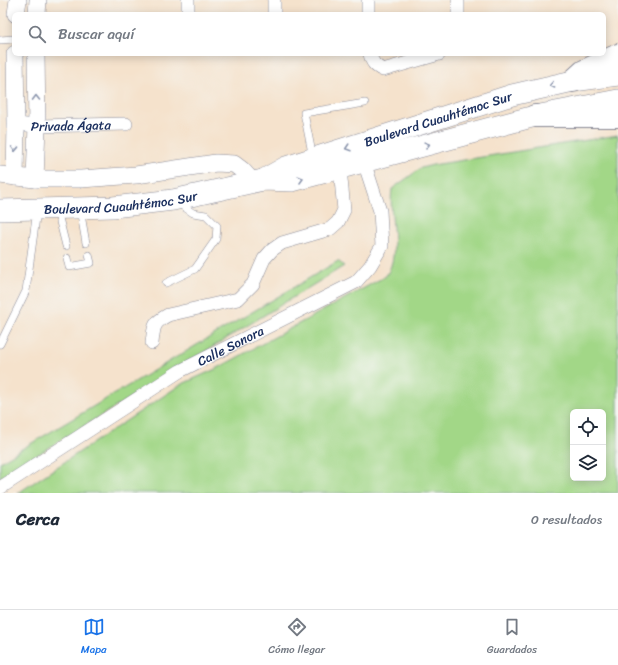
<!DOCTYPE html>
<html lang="es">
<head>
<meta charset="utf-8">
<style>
  :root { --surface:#fff; --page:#f2f2f3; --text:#1f2937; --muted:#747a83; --line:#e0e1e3; --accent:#1a73e8 }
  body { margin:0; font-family:Sriracha,sans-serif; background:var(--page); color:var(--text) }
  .controls { position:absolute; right:12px; bottom:12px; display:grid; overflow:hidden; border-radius:6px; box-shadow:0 2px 10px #0003 }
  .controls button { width:36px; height:36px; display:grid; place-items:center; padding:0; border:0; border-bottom:1px solid var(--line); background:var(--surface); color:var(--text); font:20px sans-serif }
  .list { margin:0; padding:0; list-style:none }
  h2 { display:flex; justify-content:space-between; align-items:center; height:52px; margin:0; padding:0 16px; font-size:17px }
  h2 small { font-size:13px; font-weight:400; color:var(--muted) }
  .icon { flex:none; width:22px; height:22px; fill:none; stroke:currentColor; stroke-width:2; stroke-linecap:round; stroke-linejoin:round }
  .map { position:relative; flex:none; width:618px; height:493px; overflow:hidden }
  .search { position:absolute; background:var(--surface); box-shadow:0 2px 10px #0003; left:12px; right:12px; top:12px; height:44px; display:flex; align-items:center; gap:10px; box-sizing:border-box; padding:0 14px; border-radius:6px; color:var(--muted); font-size:15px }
  .sheet { height:116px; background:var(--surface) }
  nav { display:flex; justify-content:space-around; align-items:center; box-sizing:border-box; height:56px; border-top:1px solid var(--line); background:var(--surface); font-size:11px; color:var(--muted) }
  nav a { display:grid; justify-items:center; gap:2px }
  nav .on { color:var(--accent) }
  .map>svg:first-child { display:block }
</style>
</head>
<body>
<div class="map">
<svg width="618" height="493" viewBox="0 0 618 493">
  <rect width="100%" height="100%" fill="#f6f6f2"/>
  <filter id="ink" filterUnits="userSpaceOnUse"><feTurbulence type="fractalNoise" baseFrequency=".025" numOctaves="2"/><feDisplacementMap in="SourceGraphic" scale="8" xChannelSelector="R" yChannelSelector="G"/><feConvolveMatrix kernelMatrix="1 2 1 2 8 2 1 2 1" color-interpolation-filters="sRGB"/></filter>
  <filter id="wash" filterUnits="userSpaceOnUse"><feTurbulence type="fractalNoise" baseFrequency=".012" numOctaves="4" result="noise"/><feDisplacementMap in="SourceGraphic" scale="16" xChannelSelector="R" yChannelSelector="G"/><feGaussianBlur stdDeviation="0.9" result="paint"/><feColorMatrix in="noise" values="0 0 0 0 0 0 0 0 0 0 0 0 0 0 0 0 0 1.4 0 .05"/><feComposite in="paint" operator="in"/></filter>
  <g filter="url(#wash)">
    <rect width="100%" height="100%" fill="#f5e2cc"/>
    <g fill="#a2d787" stroke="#5e8372" fill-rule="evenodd">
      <path d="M618,135V493H18L180,385L218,368L386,276C402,252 388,216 392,189L421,168L433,165ZM573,412H603V478H573Z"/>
      <path d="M338,261L344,266L0,478V462Z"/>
    </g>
  </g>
  <g filter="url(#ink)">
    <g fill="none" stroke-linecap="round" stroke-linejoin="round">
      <g stroke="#888895" stroke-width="8">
        <g id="service">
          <path d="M0,40L14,39"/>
          <path d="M313,158L304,113L365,103"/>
          <path d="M80,209L86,243"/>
          <path d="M57,210L66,246"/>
          <path d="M67,258L69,267L91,263L89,255"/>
          <path d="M166,283L195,269L216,239L217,226L206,215L193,213L178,203"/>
          <path d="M0,344L26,291L37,210"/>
        </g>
      </g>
      <g stroke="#888895" stroke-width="14">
        <g id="minor">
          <path d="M274,0V14"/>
          <path d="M188,14V0"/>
          <path d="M368,14V0"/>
          <path d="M458,14V0"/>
          <path d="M370,54C372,63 375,66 383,70L439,54"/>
          <path id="s1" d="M16,124L37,126L126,124"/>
          <path d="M152,343C154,326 153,323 168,315L238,299L253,284L264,259L272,250L282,243L330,229L338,222L344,210L340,169"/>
          <path id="s2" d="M0,488L180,371L356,282L370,266L382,246L380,211L364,162"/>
        </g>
      </g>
      <g stroke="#888895" stroke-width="18">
        <g id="tertiary">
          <path d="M16,14L18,0"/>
          <path d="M37,14L38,0"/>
          <path d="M0,175L35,179H81L136,175L216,163L234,164L242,170L253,182"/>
          <path d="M15,177L16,124L15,54"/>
          <path d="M35,179L37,126L36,54"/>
        </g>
      </g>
      <g stroke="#888895" stroke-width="22">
        <g id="primary">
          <path id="s3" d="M263,180L286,167L512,95L573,81L618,75"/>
          <path id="s4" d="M0,210L113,207L173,200L263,180L292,181L535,116L618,100"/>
        </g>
      </g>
      <g stroke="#888895" stroke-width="24">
        <g id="trunk">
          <path d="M573,81L584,71L618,55"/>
          <path d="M535,116H618"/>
        </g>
      </g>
      <use href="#service" stroke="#fff" stroke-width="7"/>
      <use href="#minor" stroke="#fff" stroke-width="13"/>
      <use href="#tertiary" stroke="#fff" stroke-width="17"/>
      <use href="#primary" stroke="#fff" stroke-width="21"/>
      <use href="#trunk" stroke="#fff" stroke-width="22"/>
    </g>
    <defs><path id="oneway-chevron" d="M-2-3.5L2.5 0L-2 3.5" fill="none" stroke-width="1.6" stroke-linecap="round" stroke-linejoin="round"/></defs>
    <g stroke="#8d97ae">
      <use href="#oneway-chevron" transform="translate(552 85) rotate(168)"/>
      <use href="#oneway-chevron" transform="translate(36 98) rotate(-91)"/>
      <use href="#oneway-chevron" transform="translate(427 145) rotate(-15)"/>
      <use href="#oneway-chevron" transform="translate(348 148) rotate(162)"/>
      <use href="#oneway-chevron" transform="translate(15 149) rotate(92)"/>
      <use href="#oneway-chevron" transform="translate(301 179) rotate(-15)"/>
    </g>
  </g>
  <g text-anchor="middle" stroke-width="3.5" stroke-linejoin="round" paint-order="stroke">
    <g font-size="13" fill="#1b2f5e" stroke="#f6f6f2">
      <text dy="5" stroke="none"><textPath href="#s3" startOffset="186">Boulevard Cuauhtémoc Sur</textPath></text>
      <text dy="5" stroke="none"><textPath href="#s1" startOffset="55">Privada Ágata</textPath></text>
      <text dy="5" stroke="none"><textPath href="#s4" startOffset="121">Boulevard Cuauhtémoc Sur</textPath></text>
      <text dy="5" stroke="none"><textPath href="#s2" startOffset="271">Calle Sonora</textPath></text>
    </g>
  </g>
</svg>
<div class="controls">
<button><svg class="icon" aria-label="locate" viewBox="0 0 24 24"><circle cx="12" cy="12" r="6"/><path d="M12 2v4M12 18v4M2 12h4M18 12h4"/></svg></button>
<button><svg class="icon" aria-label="layers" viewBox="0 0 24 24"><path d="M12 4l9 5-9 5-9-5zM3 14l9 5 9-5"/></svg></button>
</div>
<div class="search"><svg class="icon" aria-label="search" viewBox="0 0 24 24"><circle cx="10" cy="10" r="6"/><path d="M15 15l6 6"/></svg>Buscar aquí</div>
</div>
<section class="sheet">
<h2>Cerca<small>0 resultados</small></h2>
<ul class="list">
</ul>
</section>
<nav>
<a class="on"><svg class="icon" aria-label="map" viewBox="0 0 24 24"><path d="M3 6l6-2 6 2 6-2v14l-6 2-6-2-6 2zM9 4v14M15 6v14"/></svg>Mapa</a>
<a><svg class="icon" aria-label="directions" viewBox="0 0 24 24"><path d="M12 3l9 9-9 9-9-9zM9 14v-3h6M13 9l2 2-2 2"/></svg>Cómo llegar</a>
<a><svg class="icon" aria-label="saved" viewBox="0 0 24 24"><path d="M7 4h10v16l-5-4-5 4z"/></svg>Guardados</a>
</nav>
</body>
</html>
